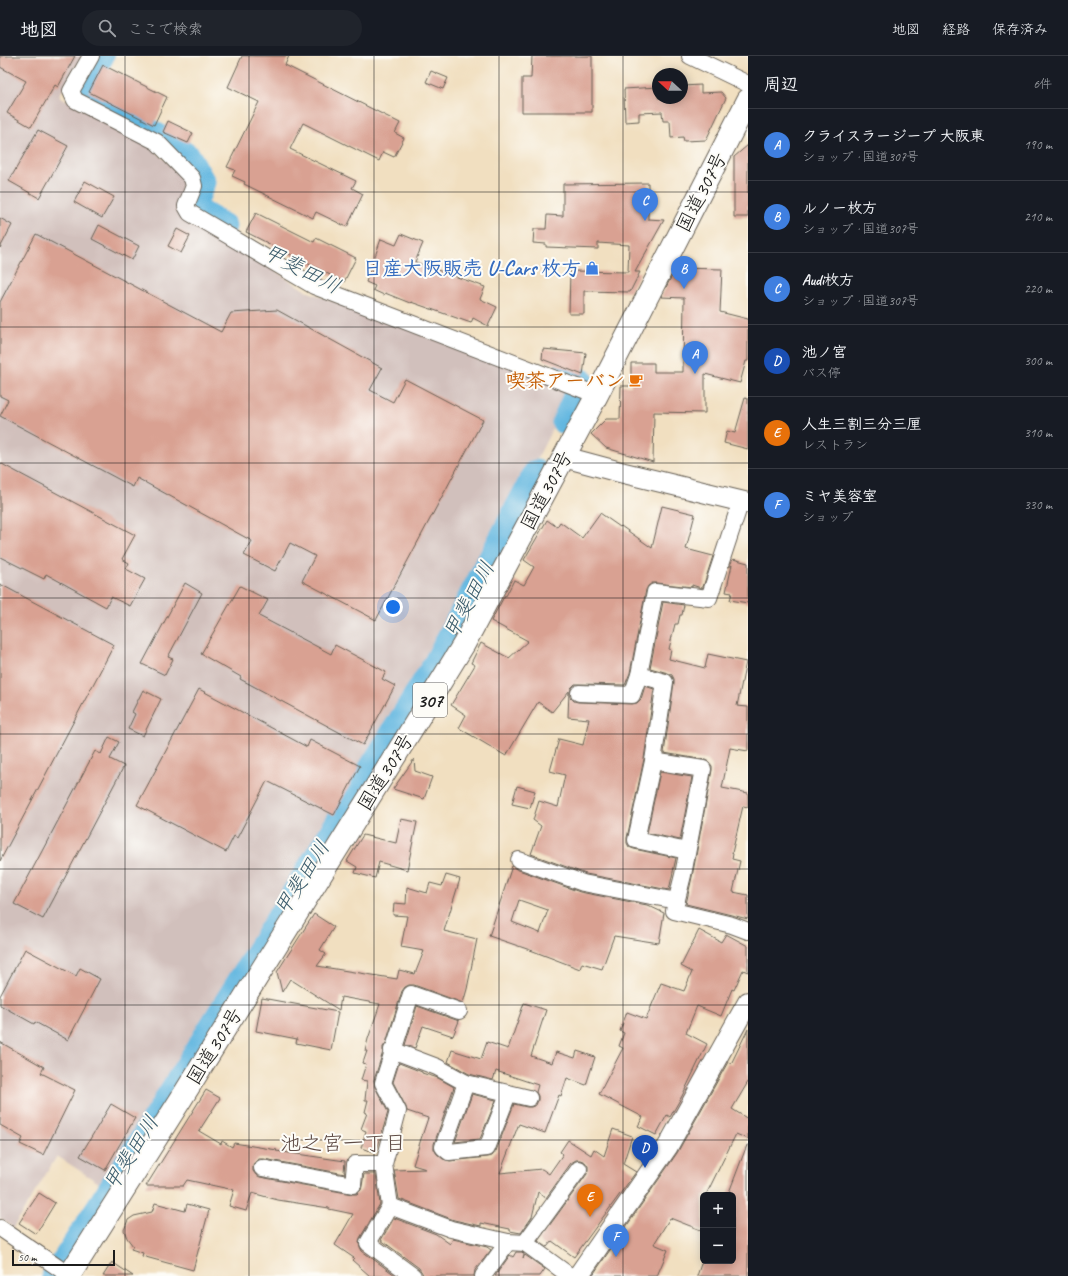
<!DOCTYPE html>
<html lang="ja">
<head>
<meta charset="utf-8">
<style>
  :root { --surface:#171b24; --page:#20242c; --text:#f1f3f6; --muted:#9ea1a6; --line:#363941; --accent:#d1495b }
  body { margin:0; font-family:Caveat,"Klee One",sans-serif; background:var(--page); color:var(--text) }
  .controls { position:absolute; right:12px; bottom:12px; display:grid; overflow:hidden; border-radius:6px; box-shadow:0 2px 10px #0003 }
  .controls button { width:36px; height:36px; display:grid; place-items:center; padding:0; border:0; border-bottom:1px solid var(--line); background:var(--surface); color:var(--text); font:20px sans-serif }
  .compass { position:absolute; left:652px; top:12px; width:36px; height:36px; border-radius:50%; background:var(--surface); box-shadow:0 2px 10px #0003; rotate:291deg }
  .scale { position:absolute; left:12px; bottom:10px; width:103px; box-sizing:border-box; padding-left:4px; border:2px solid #1c1c1c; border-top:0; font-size:11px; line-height:14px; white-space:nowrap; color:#1c1c1c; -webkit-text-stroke:3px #fdfcf7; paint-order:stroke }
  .you { position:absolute; left:393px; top:551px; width:14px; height:14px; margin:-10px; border:3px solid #fff; border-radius:50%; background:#1a73e8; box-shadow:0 0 0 6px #1a73e833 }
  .badge { display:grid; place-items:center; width:26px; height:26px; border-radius:50%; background:var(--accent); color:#fff; font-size:13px; font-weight:700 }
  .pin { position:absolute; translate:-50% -33px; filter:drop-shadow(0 1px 2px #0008) }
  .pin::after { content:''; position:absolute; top:21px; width:14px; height:12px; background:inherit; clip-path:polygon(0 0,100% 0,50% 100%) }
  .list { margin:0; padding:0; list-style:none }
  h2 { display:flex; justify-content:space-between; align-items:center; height:52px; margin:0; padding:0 16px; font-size:17px }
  h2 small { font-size:13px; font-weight:400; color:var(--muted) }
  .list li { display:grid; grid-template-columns:26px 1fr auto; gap:12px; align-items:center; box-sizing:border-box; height:72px; padding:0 16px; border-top:1px solid var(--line) }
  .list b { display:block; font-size:15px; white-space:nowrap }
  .list p { margin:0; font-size:13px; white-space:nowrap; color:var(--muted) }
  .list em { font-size:13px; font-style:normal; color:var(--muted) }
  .icon { flex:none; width:22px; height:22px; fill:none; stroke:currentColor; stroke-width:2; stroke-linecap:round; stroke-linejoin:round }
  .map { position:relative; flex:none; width:748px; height:1220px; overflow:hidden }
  header { display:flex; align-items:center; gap:24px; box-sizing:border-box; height:56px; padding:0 20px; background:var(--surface); border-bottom:1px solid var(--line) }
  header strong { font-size:19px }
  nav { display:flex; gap:22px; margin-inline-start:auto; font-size:14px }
  .search { width:280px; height:36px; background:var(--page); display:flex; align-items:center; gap:10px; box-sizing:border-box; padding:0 14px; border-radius:22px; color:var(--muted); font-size:15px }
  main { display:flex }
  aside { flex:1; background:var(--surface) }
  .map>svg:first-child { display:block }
</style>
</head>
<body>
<header>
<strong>地図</strong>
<div class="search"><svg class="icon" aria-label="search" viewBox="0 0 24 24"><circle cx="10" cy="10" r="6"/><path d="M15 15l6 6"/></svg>ここで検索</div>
<nav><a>地図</a><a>経路</a><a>保存済み</a></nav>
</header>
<main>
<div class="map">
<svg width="748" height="1220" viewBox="0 0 748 1220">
  <rect width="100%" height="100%" fill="#fdfcf7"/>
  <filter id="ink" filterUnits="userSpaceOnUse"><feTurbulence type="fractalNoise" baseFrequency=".025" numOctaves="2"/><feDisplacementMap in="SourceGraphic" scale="8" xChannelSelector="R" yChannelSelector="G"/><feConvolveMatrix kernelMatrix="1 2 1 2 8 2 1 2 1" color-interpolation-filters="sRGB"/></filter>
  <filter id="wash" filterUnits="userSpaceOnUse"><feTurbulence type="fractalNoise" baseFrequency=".012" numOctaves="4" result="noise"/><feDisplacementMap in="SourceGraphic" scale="16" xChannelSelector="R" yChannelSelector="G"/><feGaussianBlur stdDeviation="0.9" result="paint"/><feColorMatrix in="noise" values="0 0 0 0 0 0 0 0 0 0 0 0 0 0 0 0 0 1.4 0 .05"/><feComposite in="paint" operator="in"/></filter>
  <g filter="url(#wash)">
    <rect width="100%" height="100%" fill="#f1dfc0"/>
    <path fill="#d1c0bc" d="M0,0H82L59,40L149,89L189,126L176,155L211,173L306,235L564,331L569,340L432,609L105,1131L57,1100L13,1172L0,1162Z"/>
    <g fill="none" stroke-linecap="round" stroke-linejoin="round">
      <g stroke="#64b7e0" stroke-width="25">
        <path d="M102,0L81,36L162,82L189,101L203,126L195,148L197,154L224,170"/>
        <path d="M564,366L582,325L564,318"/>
        <path d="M54,1220L137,1091L434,610L536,416"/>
      </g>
    </g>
    <g id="blocks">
      <g fill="#d9a192" fill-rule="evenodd">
        <path d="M0,0H75L58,31L55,29L31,71L7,57L26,25L0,11Z"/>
        <path d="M242,0H289L285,9L400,67L395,77L404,82L394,101L383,96L379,105L303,67L290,93L356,125L352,132L363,138L347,171L316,156L313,162L244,128L245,126L232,120L235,114L227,111L259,46L228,31Z"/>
        <path d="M532,0H592V56H522V22H531Z"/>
        <path d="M103,9L167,41L154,69L89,36Z"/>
        <path d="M431,15L448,22L443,33L426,26Z"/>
        <path d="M701,29V37L721,36L726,42L706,84L684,85L683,81L671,82L670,65H663L662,56L639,57V65L625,66L624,33L658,31V42H682V30Z"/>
        <path d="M168,65L193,77L188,87L163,76Z"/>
        <path d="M38,74L68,90L39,142L9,125Z"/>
        <path d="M748,89V161H734V101Z"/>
        <path d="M85,125L114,141L102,162L74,146Z"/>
        <path d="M648,127V163L664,164L635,216H640L630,236L584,235V258H569L570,215L628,216L629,189L598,187V193L546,191V188L533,187L534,173H546L547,159L563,160V128Z"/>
        <path d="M256,157L314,186L316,182L356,202L344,226L246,176Z"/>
        <path d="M0,162L12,169L0,192Z"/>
        <path d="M99,169L139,190L132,204L92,183Z"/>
        <path d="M177,173L190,180L181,197L168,190Z"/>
        <path d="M36,178L221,276L231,257L277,254L382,312L370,334L393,346L405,323L483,364L376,564L302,525L315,500L290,487L275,515L244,499L252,485L137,422L133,431L0,360L8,344L0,340V246Z"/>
        <path d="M401,178L423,187L415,206L485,231L480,243L497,251L488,270L473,262L471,267L411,246L410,247L385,237L384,239L373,234L375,230L366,226L381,183L396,189Z"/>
        <path d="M676,212L722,213L720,256L748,263V305H746L740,327L705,318V357L654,356L653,406L606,392L591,378L606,363H620L621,330H631V307H654V316H683L684,242L661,241Z"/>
        <path d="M543,293L586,297L583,319L542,303Z"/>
        <path d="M745,342L748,343V393L724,387L727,375L735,377Z"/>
        <path d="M0,407L135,479L122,503L129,507L126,513L145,523L130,550L111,541L106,551L46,518L44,523L0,501Z"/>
        <path d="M662,450L695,458L686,493L713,500L703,531L701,532L692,529V531L656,527H652L648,530L646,534L630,617L625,629L579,628H575L571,632L570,637V641L574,645L578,646L632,648L637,647L641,643L645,630L654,633L644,703L627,782V787L629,791L634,793L676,802L669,834L586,818L531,798L541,770L533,764L539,745L558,751L565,719L550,715L559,683L583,689L589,663L568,661L569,635L552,656L538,646L506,700L459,672L466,659L451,649L475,609L471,607L481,587L509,602L528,585L491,565L505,539L506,540L514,524L524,529L534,511L524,504L547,464L557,471L560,466L582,482L600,457L620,471L621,470L652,492Z"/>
        <path d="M733,503L748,507V547L730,544L732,537L726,536L732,509L729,511Z"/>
        <path d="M185,527L202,537L168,601L173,603L165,619L142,608Z"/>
        <path d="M0,528L114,589L0,805Z"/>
        <path d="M240,530L268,544L259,560L331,598L335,589L386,616L382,623L395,630L363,689L240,623L241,621L201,598Z"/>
        <path d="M663,546L684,549L682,559H680L678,568H675L669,593L671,594L669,603L705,612L708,598L746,606L737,650L748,651V695L730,692L722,732L748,737V751L743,750L732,797L733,798L732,803L740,805L733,836L748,839V863L686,848L692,821L712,714V710L709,706L705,704L664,697L674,627V623L672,619L668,617L650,612Z"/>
        <path d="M199,633L307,691L310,684L360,710L334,759L267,725L237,782L234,780L226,796L137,749Z"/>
        <path d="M143,634L161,643L143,680L128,673L135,658L132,656Z"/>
        <path d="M109,681L119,686L110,703L124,710L43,863L14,848L95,695L101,698Z"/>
        <path d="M414,703L415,715L432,721L424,743L393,733Z"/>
        <path d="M660,716L692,721L680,784L647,777Z"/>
        <path d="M517,730L535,735L530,752L512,748Z"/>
        <path d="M401,763L417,766L407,814L379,806L375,822L355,817L357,811L347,805L363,779L396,787Z"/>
        <path d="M512,810L516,813L580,836L647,849L664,857L659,887L614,880L602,913L582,907L580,913L533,895L489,880ZM519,844L548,854L540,877L512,866Z"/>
        <path d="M446,819L460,823L444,875L477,883L467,933L463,947L414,929H409L405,931L402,935L386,987L383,991V996L374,1024L375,1031L388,1056L376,1097L361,1092L366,1075L361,1073L367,1057L365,1056L368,1044H365L367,1025L361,1024L366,1008L363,1007L367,995H365L368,983L380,948L341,941L339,954L290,923L282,936L277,916L314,858L334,871L320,894L326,898L317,910L397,923L399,914L415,918L424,895L401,891L407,860L393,859L394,847L406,848L407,831L427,837L430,827L442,830Z"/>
        <path d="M699,874L721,886L726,878L748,890V916L743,914L734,934L732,933L721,960L697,950L686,977L707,988L682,1040L670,1061L667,1059L656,1079L638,1070L643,1061L599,1038L623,992L619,990L624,977L620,975L627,956L646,963L661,927L684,935L692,916L681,910Z"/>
        <path d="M25,893L76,920L80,912L100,923L68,984L35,966L34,968L0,949V940Z"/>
        <path d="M262,942L338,956L331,994L296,987L297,983L256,975Z"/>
        <path d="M524,947L546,954L531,1000L552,1007L556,996L575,1002L577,995L595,1001L586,1029L567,1022L561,1040L559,1039L545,1077L519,1068L518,1070L500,1117L542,1113L549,1118L563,1098L560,1096L568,1084L591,1099L594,1093L604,1100L613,1073L632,1080L623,1108L636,1116L574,1201L552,1185L547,1191L538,1185L587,1118L588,1114V1110L585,1106L580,1104H576L571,1107L546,1142L538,1136L532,1161L521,1177L510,1175V1173L481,1167V1170L454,1164L399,1143L394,1114L426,1113L413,1109L421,1083L428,1062L407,1055L406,1051L393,1026L399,1007L422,1016V1017L438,1022L454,1031L434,1088V1093L437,1098L443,1103L450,1105L488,1101L492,1100L496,1095L514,1048L527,1051H531L536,1049L538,1044V1040L536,1036L538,1029L496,1015L493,1024L469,1018L448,1006L452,994L481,1003L487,986L508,993Z"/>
        <path d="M417,950L459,965L453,980L423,970L415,992L405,989Z"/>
        <path d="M748,973V1026L732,1053L748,1063V1083L736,1078L706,1139H703V1175L670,1162L654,1188L668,1194L657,1220H592L677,1097L728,1006L731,1008Z"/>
        <path d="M0,986L44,1011L41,1017L75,1034L43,1099L20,1088L23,1082L0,1069Z"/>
        <path d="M206,1034L220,1042L199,1075L221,1088L222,1085L232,1091L234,1087L277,1094L276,1095L345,1105L344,1116H345V1118L264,1103H259L255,1106L253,1110V1115L256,1119L260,1121L352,1138H357L361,1134L362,1130L364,1118H376L380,1148L360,1182L359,1187L360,1191L362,1195L395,1219L394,1220H370L352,1204L354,1202L335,1189L353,1158L329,1153V1152L278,1144L252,1137L246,1155L229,1150L234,1134L187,1124L183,1130H146Z"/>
        <path d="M472,1038L496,1044L480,1083L455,1086Z"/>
        <path d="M111,1048L135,1062L105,1114L80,1100Z"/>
        <path d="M747,1089H748V1220H697L702,1205H733V1139H728Z"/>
        <path d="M39,1137L55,1147L36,1178L19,1167Z"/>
        <path d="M155,1147L185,1155L187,1148L209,1154L193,1214L142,1200L143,1197L131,1193L133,1190L127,1182L124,1174L128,1164L134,1160L152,1156Z"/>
        <path d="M394,1162L436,1178L450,1188L453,1183L487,1191L491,1194L475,1214L474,1220H424L419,1212L381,1184Z"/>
        <path d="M516,1196H522L524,1198L523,1202L525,1199L545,1213L540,1220H495L510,1199L513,1201Z"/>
        <path d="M112,1206L133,1220H103Z"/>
      </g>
    </g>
  </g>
  <g filter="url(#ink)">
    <use href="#blocks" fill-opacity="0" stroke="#676055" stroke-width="1"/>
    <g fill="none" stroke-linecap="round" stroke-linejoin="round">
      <g stroke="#676055" stroke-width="18">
        <g id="minor">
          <path d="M91,0L71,35L75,44L157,86L192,122L194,130L186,150L190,157L314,230L597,339"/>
          <path d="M690,0L748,28"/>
          <path d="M639,619L665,626L653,705L636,784L687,795"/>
          <path d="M579,637L632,639L639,619L655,536L709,542L741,445"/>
          <path d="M653,705L703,713L683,819L674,855L732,869L748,875"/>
          <path d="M519,804L583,827L677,845"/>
          <path d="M392,994L437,1011L466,1027L529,1042"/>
          <path d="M466,1027L443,1091L449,1096L487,1092L508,1038"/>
          <path d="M262,1112L353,1129L355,1108H384"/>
          <path d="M390,1150L384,1108L398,1055L383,1027L411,938L459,955"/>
          <path d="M0,1172L69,1219"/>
          <path d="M525,1187L579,1113"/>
          <path d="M413,1220L368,1187L390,1150L451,1173L508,1186L525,1187L570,1220"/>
          <path d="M483,1220L508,1186"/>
        </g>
      </g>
      <g stroke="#676055" stroke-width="22">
        <g id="tertiary">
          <path d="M564,401L620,416L748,447"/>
          <path d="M578,1220L668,1090L748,946"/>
        </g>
      </g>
      <g stroke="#676055" stroke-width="24">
        <path id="trunk" d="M69,1220L181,1043L397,697L464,588L597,339L748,44"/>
      </g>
      <use href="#minor" stroke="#fff" stroke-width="16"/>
      <use href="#tertiary" stroke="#fff" stroke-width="20"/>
      <use href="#trunk" stroke="#fff" stroke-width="22"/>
    </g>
  </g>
  <path fill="none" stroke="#1c1c1c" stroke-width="1" stroke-opacity="0.55" d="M125,0V1220M249,0V1220M374,0V1220M499,0V1220M623,0V1220M0,136H748M0,271H748M0,407H748M0,542H748M0,678H748M0,813H748M0,949H748M0,1084H748"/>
  <defs>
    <g id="shop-bare" transform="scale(1.08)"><path d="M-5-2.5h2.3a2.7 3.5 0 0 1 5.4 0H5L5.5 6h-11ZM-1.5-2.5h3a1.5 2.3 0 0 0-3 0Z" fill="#3f7fe0" stroke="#fdfcf7" stroke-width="2.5" paint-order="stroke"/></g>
    <g id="cafe-bare" transform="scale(1.08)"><path d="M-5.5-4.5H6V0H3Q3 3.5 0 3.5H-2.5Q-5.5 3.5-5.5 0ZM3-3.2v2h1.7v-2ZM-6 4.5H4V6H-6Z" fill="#e8710a" stroke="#fdfcf7" stroke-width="2.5" paint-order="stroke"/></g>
  </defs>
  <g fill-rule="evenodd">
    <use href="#shop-bare" x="592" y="212"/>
    <use href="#cafe-bare" x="636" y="324"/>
  </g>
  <g text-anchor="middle" stroke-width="4" stroke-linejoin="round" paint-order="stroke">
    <rect fill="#fdfcf7" stroke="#605f5e" stroke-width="1" x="413" y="627" width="34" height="34" rx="3"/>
    <g font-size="19" font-weight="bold" fill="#1c1c1c">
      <text x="430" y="651">307</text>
    </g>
    <g font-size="20" fill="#1c1c1c" stroke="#fdfcf7">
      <text transform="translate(701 136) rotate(-63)" y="7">国道307号</text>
      <text transform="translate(546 434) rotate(-62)" y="7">国道307号</text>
      <text transform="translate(385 716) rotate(-58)" y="7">国道307号</text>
      <text transform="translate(214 990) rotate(-58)" y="7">国道307号</text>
    </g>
    <g font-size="20" font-weight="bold" fill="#366cbe" stroke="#fdfcf7" text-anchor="end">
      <text x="581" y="219">日産大阪販売 U-Cars 枚方</text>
    </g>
    <g font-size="20" font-weight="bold" fill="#c56008" stroke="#fdfcf7" text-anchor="end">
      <text x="625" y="331">喫茶アーバン</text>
    </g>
    <g font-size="21" font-style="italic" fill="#395a6a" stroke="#fdfcf7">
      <text transform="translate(302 213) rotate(27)" y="7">甲斐田川</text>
      <text transform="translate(469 544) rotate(-62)" y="7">甲斐田川</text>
      <text transform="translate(302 822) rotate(-58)" y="7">甲斐田川</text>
      <text transform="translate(131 1097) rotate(-58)" y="7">甲斐田川</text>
    </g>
    <g font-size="21" fill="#5e4b45" stroke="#fdfcf7">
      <text x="343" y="1094">池之宮一丁目</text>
    </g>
  </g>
</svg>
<div class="controls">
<button>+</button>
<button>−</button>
</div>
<svg class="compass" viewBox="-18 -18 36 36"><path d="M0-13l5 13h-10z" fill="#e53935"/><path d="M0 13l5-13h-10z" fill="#9ea1a6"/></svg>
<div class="scale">50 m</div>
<div class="you"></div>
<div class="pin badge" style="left:695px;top:318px;background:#3f7fe0">A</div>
<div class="pin badge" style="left:684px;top:233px;background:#3f7fe0">B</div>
<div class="pin badge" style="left:645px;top:165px;background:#3f7fe0">C</div>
<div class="pin badge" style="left:645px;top:1112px;background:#1a4fb4">D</div>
<div class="pin badge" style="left:590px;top:1161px;background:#e8710a">E</div>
<div class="pin badge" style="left:616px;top:1201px;background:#3f7fe0">F</div>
</div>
<aside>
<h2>周辺<small>6件</small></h2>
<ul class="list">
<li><span class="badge" style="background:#3f7fe0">A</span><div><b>クライスラージープ 大阪東</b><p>ショップ · 国道307号</p></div><em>190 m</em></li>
<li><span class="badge" style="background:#3f7fe0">B</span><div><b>ルノー枚方</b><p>ショップ · 国道307号</p></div><em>210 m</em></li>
<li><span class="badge" style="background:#3f7fe0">C</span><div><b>Audi枚方</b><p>ショップ · 国道307号</p></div><em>220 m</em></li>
<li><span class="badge" style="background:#1a4fb4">D</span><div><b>池ノ宮</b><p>バス停</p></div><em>300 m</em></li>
<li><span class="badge" style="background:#e8710a">E</span><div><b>人生三割三分三厘</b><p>レストラン</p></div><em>310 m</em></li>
<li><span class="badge" style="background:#3f7fe0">F</span><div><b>ミヤ美容室</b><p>ショップ</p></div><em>330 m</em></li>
</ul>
</aside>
</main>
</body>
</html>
